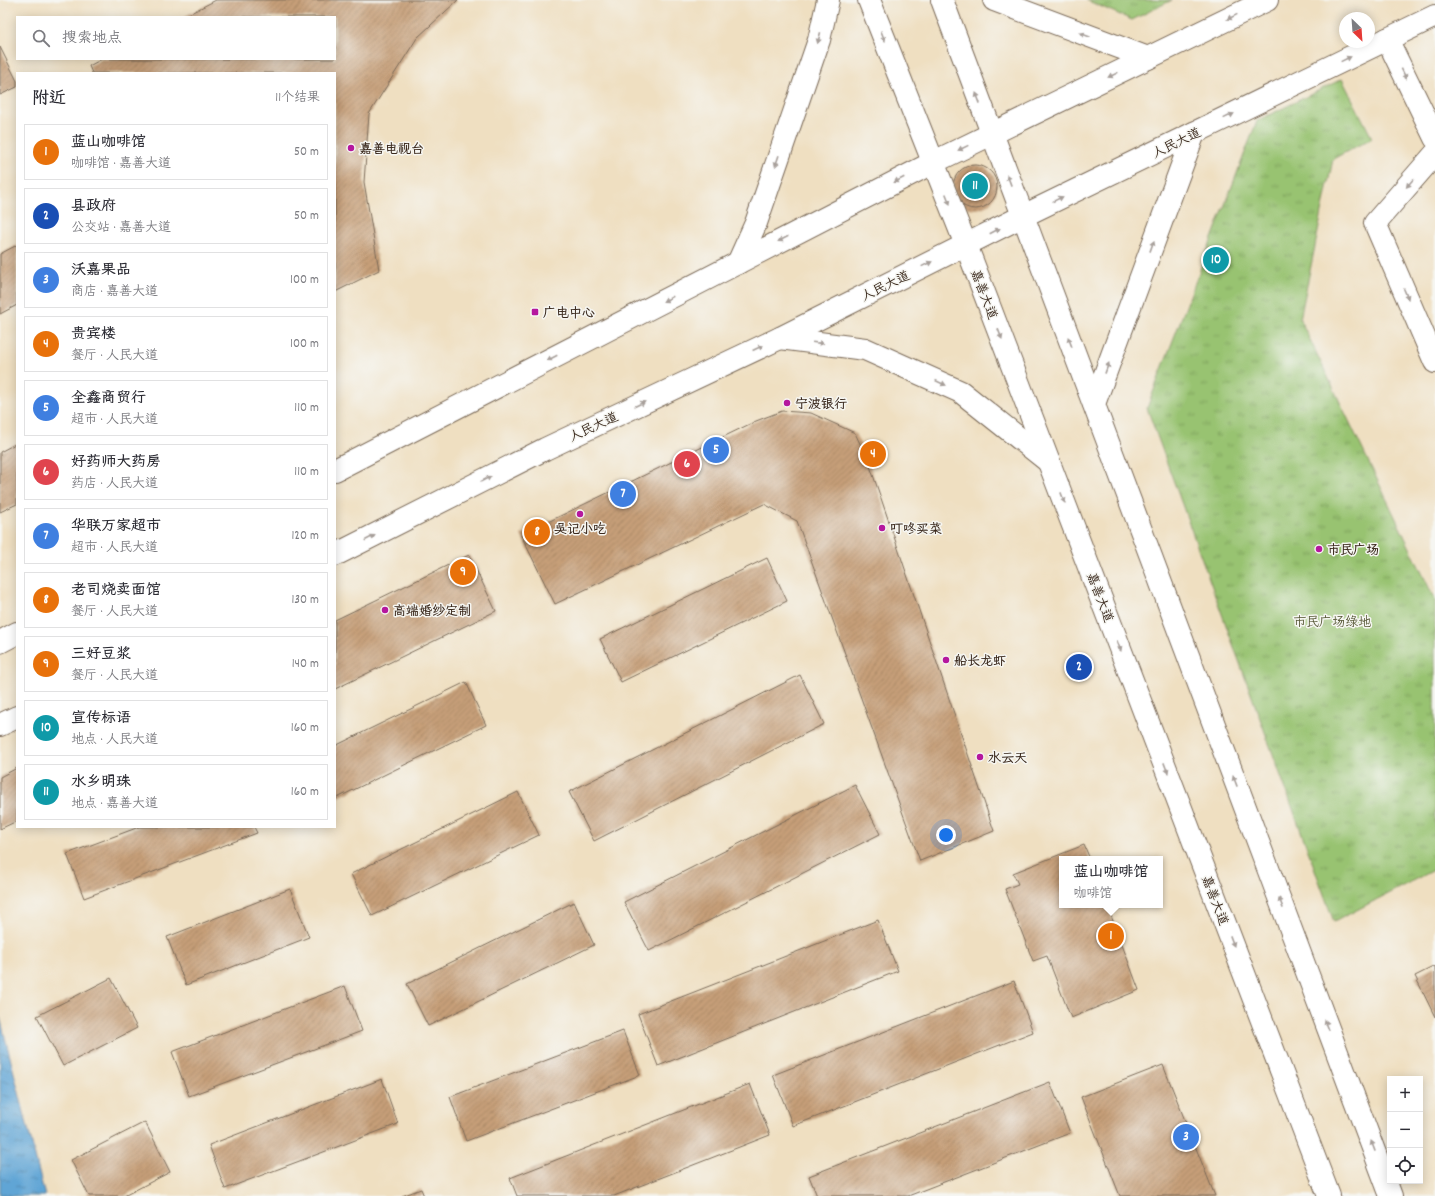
<!DOCTYPE html>
<html lang="zh">
<head>
<meta charset="utf-8">
<style>
  :root { --surface:#fff; --page:#f2f2f3; --text:#2b2b33; --muted:#7c7c81; --line:#e1e1e2; --accent:#7c3aed }
  body { margin:0; font-family:Dekko,"LXGW WenKai TC",sans-serif; background:var(--page); color:var(--text) }
  .controls { position:absolute; right:12px; bottom:12px; display:grid; overflow:hidden; border-radius:0px; box-shadow:0 2px 10px #0003 }
  .controls button { width:36px; height:36px; display:grid; place-items:center; padding:0; border:0; border-bottom:1px solid var(--line); background:var(--surface); color:var(--text); font:20px sans-serif }
  .compass { position:absolute; left:1339px; top:12px; width:36px; height:36px; border-radius:50%; background:var(--surface); box-shadow:0 2px 10px #0003; rotate:155deg }
  .you { position:absolute; left:946px; top:835px; width:14px; height:14px; margin:-10px; border:3px solid #fff; border-radius:50%; background:#1a73e8; box-shadow:0 0 0 6px #1a73e833 }
  .badge { display:grid; place-items:center; width:26px; height:26px; border-radius:50%; background:var(--accent); color:#fff; font-size:13px; font-weight:700 }
  .pin { position:absolute; translate:-50% -50%; border:2px solid #fff; box-shadow:0 1px 4px #0006 }
  .popup { position:absolute; left:1059px; top:856px; width:104px; height:52px; box-sizing:border-box; display:grid; place-content:center; border-radius:0px; background:var(--surface); filter:drop-shadow(0 1px 3px #0005); font-size:13px; white-space:nowrap; color:var(--muted) }
  .popup b { font-size:15px; color:var(--text) }
  .popup::after { content:''; position:absolute; left:50%; top:100%; margin-left:-8px; border:8px solid transparent; border-top-color:var(--surface) }
  .list { margin:0; padding:0; list-style:none }
  h2 { display:flex; justify-content:space-between; align-items:center; height:52px; margin:0; padding:0 16px; font-size:17px }
  h2 small { font-size:13px; font-weight:400; color:var(--muted) }
  .list li { display:grid; grid-template-columns:26px 1fr auto; gap:12px; align-items:center; box-sizing:border-box; height:56px; margin:0 8px 8px; padding:0 8px; border:1px solid var(--line); border-radius:0px }
  .list b { display:block; font-size:15px; white-space:nowrap }
  .list p { margin:0; font-size:13px; white-space:nowrap; color:var(--muted) }
  .list em { font-size:13px; font-style:normal; color:var(--muted) }
  .icon { flex:none; width:22px; height:22px; fill:none; stroke:currentColor; stroke-width:2; stroke-linecap:round; stroke-linejoin:round }
  .map { position:relative; flex:none; width:1435px; height:1196px; overflow:hidden }
  .search { position:absolute; background:var(--surface); box-shadow:0 2px 10px #0003; left:16px; top:16px; width:320px; height:44px; display:flex; align-items:center; gap:10px; box-sizing:border-box; padding:0 14px; border-radius:0px; color:var(--muted); font-size:15px }
  .panel { position:absolute; background:var(--surface); box-shadow:0 2px 10px #0003; left:16px; top:72px; width:320px; height:756px; border-radius:0px }
  .map>svg:first-child { display:block }
</style>
</head>
<body>
<div class="map">
<svg width="1435" height="1196" viewBox="0 0 1435 1196">
  <defs>
    <pattern id="park-tufts" width="24" height="20" patternUnits="userSpaceOnUse"><rect width="24" height="20" fill="#98c371"/><path d="M3 7l-1-3M5 7V3M7 7l1-3M15 17l-1-3M17 17v-4M19 17l1-3" fill="none" stroke="#7d9f5c"/></pattern>
    <pattern id="water-ripples" width="26" height="14" patternUnits="userSpaceOnUse"><rect width="26" height="14" fill="#61a5d5"/><path d="M2 4q2-2 4 0t4 0M15 11q2-2 4 0t4 0" fill="none" stroke="#5187ac"/></pattern>
    <pattern id="building-hatch" width="6" height="6" patternUnits="userSpaceOnUse"><rect width="6" height="6" fill="#c69f78"/><path d="M-1 1l2-2M0 6l6-6M5 7l2-2" fill="none" stroke="#a28262"/></pattern>
  </defs>
  <rect width="100%" height="100%" fill="#f6f6f2"/>
  <filter id="ink" filterUnits="userSpaceOnUse"><feTurbulence type="fractalNoise" baseFrequency=".025" numOctaves="2"/><feDisplacementMap in="SourceGraphic" scale="8" xChannelSelector="R" yChannelSelector="G"/><feConvolveMatrix kernelMatrix="1 2 1 2 8 2 1 2 1" color-interpolation-filters="sRGB"/></filter>
  <filter id="wash" filterUnits="userSpaceOnUse"><feTurbulence type="fractalNoise" baseFrequency=".012" numOctaves="4" result="noise"/><feDisplacementMap in="SourceGraphic" scale="16" xChannelSelector="R" yChannelSelector="G"/><feGaussianBlur stdDeviation="0.9" result="paint"/><feColorMatrix in="noise" values="0 0 0 0 0 0 0 0 0 0 0 0 0 0 0 0 0 1.4 0 .05"/><feComposite in="paint" operator="in"/></filter>
  <g filter="url(#wash)">
    <rect width="100%" height="100%" fill="#efdfc1"/>
    <g fill="url(#park-tufts)" stroke="#6a7648">
      <path d="M1086,0H1172L1132,20Z"/>
      <path d="M1342,79L1372,138L1333,159L1300,319L1435,600V869L1334,922L1147,408L1257,121Z"/>
    </g>
    <path fill="url(#water-ripples)" stroke="#4e687a" d="M0,1017L45,1196H0Z"/>
    <g id="blocks">
      <g fill="url(#building-hatch)">
        <path d="M216,0H458L417,38L369,114L364,182L379,270L335,292V73H92L89,66L102,59H335V17H183Z"/>
        <path d="M0,47L17,81V87L0,95Z"/>
        <circle cx="975" cy="187" r="22"/>
        <path d="M17,245V305L0,314V254Z"/>
        <path d="M782,411L811,413L855,433L869,463L994,831L920,861L797,521L764,504L555,604L521,535L756,421Z"/>
        <path d="M17,443V504L0,512V452Z"/>
        <path d="M469,555L496,611L335,689V620Z"/>
        <path d="M767,558L787,601L621,682L600,639Z"/>
        <path d="M800,675L824,724L594,841L569,792Z"/>
        <path d="M466,682L486,725L335,799V746Z"/>
        <path d="M17,768V821L0,829V777Z"/>
        <path d="M855,785L880,834L649,951L624,902Z"/>
        <path d="M518,792L539,835L372,916L351,874Z"/>
        <path d="M139,827H254L257,833L84,898L67,854Z"/>
        <path d="M1084,845L1090,859H1062V905H1107L1139,990L1071,1018L1047,956L1033,961L1005,889L1018,884L1013,873Z"/>
        <path d="M290,889L309,937L186,985L167,937Z"/>
        <path d="M574,902L594,945L428,1026L407,984Z"/>
        <path d="M878,920L898,971L658,1066L638,1014Z"/>
        <path d="M1435,966V1017L1415,976Z"/>
        <path d="M111,978L137,1028L63,1066L37,1016Z"/>
        <path d="M1014,981L1033,1032L793,1126L773,1075Z"/>
        <path d="M345,986L362,1031L189,1096L172,1052Z"/>
        <path d="M623,1031L640,1075L466,1141L450,1097Z"/>
        <path d="M1163,1065L1215,1196H1120L1081,1097Z"/>
        <path d="M382,1079L398,1124L225,1189L209,1145Z"/>
        <path d="M1050,1082L1070,1133L908,1196H817L809,1176Z"/>
        <path d="M750,1084L770,1135L614,1196H517L510,1178Z"/>
        <path d="M145,1122L170,1172L124,1196H89L71,1160Z"/>
        <path d="M421,1189L424,1196H402Z"/>
      </g>
    </g>
  </g>
  <g filter="url(#ink)">
    <use href="#blocks" fill-opacity="0" stroke="#7a6957" stroke-width="1"/>
    <g fill="none" stroke-linecap="round" stroke-linejoin="round">
      <g stroke="#7a6957" stroke-width="24">
        <g id="minor">
          <path d="M1387,39L1435,138"/>
          <path d="M1435,154L1375,223L1435,362"/>
        </g>
      </g>
      <g stroke="#7a6957" stroke-width="24">
        <g id="major">
          <path d="M869,0L966,245L1329,1196"/>
          <path d="M942,0L1391,1196"/>
          <path d="M994,0L1148,58"/>
          <path d="M738,263L756,223L819,40L828,0"/>
          <path d="M780,338L865,349L961,392L1049,462"/>
          <path d="M1094,404L1194,133"/>
          <path d="M335,470L934,162L1267,0"/>
          <path d="M335,555L545,449L780,338L1023,216L1435,16"/>
          <path d="M0,642L17,633"/>
          <path d="M0,725L17,717"/>
        </g>
      </g>
      <use href="#minor" stroke="#fff" stroke-width="22"/>
      <use href="#major" stroke="#fff" stroke-width="22"/>
    </g>
    <defs><path id="oneway-solid" d="M-6-.8H1V-3.2L6.5 0L1 3.2V.8H-6Z"/></defs>
    <g fill="#a79f9a">
      <use href="#oneway-solid" transform="translate(1232 17) rotate(154)"/>
      <use href="#oneway-solid" transform="translate(1085 35) rotate(-159)"/>
      <use href="#oneway-solid" transform="translate(883 36) rotate(68)"/>
      <use href="#oneway-solid" transform="translate(819 38) rotate(105)"/>
      <use href="#oneway-solid" transform="translate(1346 59) rotate(-26)"/>
      <use href="#oneway-solid" transform="translate(1404 74) rotate(64)"/>
      <use href="#oneway-solid" transform="translate(1113 75) rotate(154)"/>
      <use href="#oneway-solid" transform="translate(978 98) rotate(-111)"/>
      <use href="#oneway-solid" transform="translate(1229 116) rotate(-26)"/>
      <use href="#oneway-solid" transform="translate(963 148) rotate(154)"/>
      <use href="#oneway-solid" transform="translate(777 161) rotate(109)"/>
      <use href="#oneway-solid" transform="translate(899 180) rotate(153)"/>
      <use href="#oneway-solid" transform="translate(1009 180) rotate(-111)"/>
      <use href="#oneway-solid" transform="translate(1410 183) rotate(131)"/>
      <use href="#oneway-solid" transform="translate(948 199) rotate(68)"/>
      <use href="#oneway-solid" transform="translate(1058 199) rotate(-26)"/>
      <use href="#oneway-solid" transform="translate(995 231) rotate(-27)"/>
      <use href="#oneway-solid" transform="translate(783 239) rotate(153)"/>
      <use href="#oneway-solid" transform="translate(1152 246) rotate(-70)"/>
      <use href="#oneway-solid" transform="translate(927 264) rotate(-26)"/>
      <use href="#oneway-solid" transform="translate(1406 294) rotate(67)"/>
      <use href="#oneway-solid" transform="translate(668 299) rotate(153)"/>
      <use href="#oneway-solid" transform="translate(1000 334) rotate(69)"/>
      <use href="#oneway-solid" transform="translate(1070 342) rotate(-111)"/>
      <use href="#oneway-solid" transform="translate(818 343) rotate(7)"/>
      <use href="#oneway-solid" transform="translate(758 348) rotate(-25)"/>
      <use href="#oneway-solid" transform="translate(552 358) rotate(153)"/>
      <use href="#oneway-solid" transform="translate(1107 368) rotate(-70)"/>
      <use href="#oneway-solid" transform="translate(941 383) rotate(24)"/>
      <use href="#oneway-solid" transform="translate(640 404) rotate(-25)"/>
      <use href="#oneway-solid" transform="translate(486 479) rotate(-27)"/>
      <use href="#oneway-solid" transform="translate(1063 498) rotate(69)"/>
      <use href="#oneway-solid" transform="translate(370 538) rotate(-27)"/>
      <use href="#oneway-solid" transform="translate(1119 646) rotate(69)"/>
      <use href="#oneway-solid" transform="translate(1166 768) rotate(69)"/>
      <use href="#oneway-solid" transform="translate(1235 781) rotate(-111)"/>
      <use href="#oneway-solid" transform="translate(1281 903) rotate(-111)"/>
      <use href="#oneway-solid" transform="translate(1232 941) rotate(69)"/>
      <use href="#oneway-solid" transform="translate(1327 1025) rotate(-111)"/>
      <use href="#oneway-solid" transform="translate(1373 1146) rotate(-111)"/>
    </g>
  </g>
  <g fill="#b5179e" stroke="#f6f6f2" stroke-width="1.5">
    <circle cx="351" cy="148" r="4"/>
    <rect x="531" y="308" width="8" height="8" rx="2"/>
    <circle cx="787" cy="403" r="4"/>
    <circle cx="580" cy="514" r="4"/>
    <circle cx="882" cy="528" r="4"/>
    <circle cx="1319" cy="549" r="4"/>
    <circle cx="385" cy="610" r="4"/>
    <circle cx="946" cy="660" r="4"/>
    <circle cx="980" cy="757" r="4"/>
  </g>
  <g text-anchor="middle" stroke-width="3" stroke-linejoin="round" paint-order="stroke">
    <g font-size="13" fill="#3b2a1e" stroke="#f6f6f2">
      <text transform="translate(1176 142) rotate(-26)" y="5">人民大道</text>
      <text transform="translate(885 285) rotate(-26)" y="5">人民大道</text>
      <text transform="translate(985 294) rotate(69)" y="5">嘉善大道</text>
      <text transform="translate(593 426) rotate(-25)" y="5">人民大道</text>
      <text transform="translate(1101 597) rotate(69)" y="5">嘉善大道</text>
      <text transform="translate(1216 900) rotate(69)" y="5">嘉善大道</text>
    </g>
    <g font-size="13" font-weight="bold" fill="#3b2a1e" stroke="#f6f6f2" text-anchor="start">
      <text x="359" y="153">嘉善电视台</text>
      <text x="543" y="317">广电中心</text>
      <text x="795" y="408">宁波银行</text>
      <text x="580" y="533" text-anchor="middle">吴记小吃</text>
      <text x="890" y="533">叮咚买菜</text>
      <text x="1327" y="554">市民广场</text>
      <text x="393" y="615">高端婚纱定制</text>
      <text x="954" y="665">船长龙虾</text>
      <text x="988" y="762">水云天</text>
    </g>
    <g font-size="13" fill="#575837" stroke="#f6f6f2">
      <text x="1332" y="626">市民广场绿地</text>
    </g>
  </g>
</svg>
<div class="controls">
<button>+</button>
<button>−</button>
<button><svg class="icon" aria-label="locate" viewBox="0 0 24 24"><circle cx="12" cy="12" r="6"/><path d="M12 2v4M12 18v4M2 12h4M18 12h4"/></svg></button>
</div>
<svg class="compass" viewBox="-18 -18 36 36"><path d="M0-13l5 13h-10z" fill="#e53935"/><path d="M0 13l5-13h-10z" fill="#7c7c81"/></svg>
<div class="you"></div>
<div class="pin badge" style="left:1111px;top:936px;background:#e8710a">1</div>
<div class="popup"><b>蓝山咖啡馆</b>咖啡馆</div>
<div class="pin badge" style="left:1079px;top:667px;background:#1a4fb4">2</div>
<div class="pin badge" style="left:1186px;top:1137px;background:#3f7fe0">3</div>
<div class="pin badge" style="left:873px;top:454px;background:#e8710a">4</div>
<div class="pin badge" style="left:716px;top:450px;background:#3f7fe0">5</div>
<div class="pin badge" style="left:687px;top:464px;background:#e0444e">6</div>
<div class="pin badge" style="left:623px;top:494px;background:#3f7fe0">7</div>
<div class="pin badge" style="left:537px;top:532px;background:#e8710a">8</div>
<div class="pin badge" style="left:463px;top:572px;background:#e8710a">9</div>
<div class="pin badge" style="left:1216px;top:260px;background:#0f9aa8">10</div>
<div class="pin badge" style="left:975px;top:186px;background:#0f9aa8">11</div>
<div class="search"><svg class="icon" aria-label="search" viewBox="0 0 24 24"><circle cx="10" cy="10" r="6"/><path d="M15 15l6 6"/></svg>搜索地点</div>
<section class="panel">
<h2>附近<small>11个结果</small></h2>
<ul class="list">
<li><span class="badge" style="background:#e8710a">1</span><div><b>蓝山咖啡馆</b><p>咖啡馆 · 嘉善大道</p></div><em>50 m</em></li>
<li><span class="badge" style="background:#1a4fb4">2</span><div><b>县政府</b><p>公交站 · 嘉善大道</p></div><em>50 m</em></li>
<li><span class="badge" style="background:#3f7fe0">3</span><div><b>沃嘉果品</b><p>商店 · 嘉善大道</p></div><em>100 m</em></li>
<li><span class="badge" style="background:#e8710a">4</span><div><b>贵宾楼</b><p>餐厅 · 人民大道</p></div><em>100 m</em></li>
<li><span class="badge" style="background:#3f7fe0">5</span><div><b>全鑫商贸行</b><p>超市 · 人民大道</p></div><em>110 m</em></li>
<li><span class="badge" style="background:#e0444e">6</span><div><b>好药师大药房</b><p>药店 · 人民大道</p></div><em>110 m</em></li>
<li><span class="badge" style="background:#3f7fe0">7</span><div><b>华联万家超市</b><p>超市 · 人民大道</p></div><em>120 m</em></li>
<li><span class="badge" style="background:#e8710a">8</span><div><b>老司烧卖面馆</b><p>餐厅 · 人民大道</p></div><em>130 m</em></li>
<li><span class="badge" style="background:#e8710a">9</span><div><b>三好豆浆</b><p>餐厅 · 人民大道</p></div><em>140 m</em></li>
<li><span class="badge" style="background:#0f9aa8">10</span><div><b>宣传标语</b><p>地点 · 人民大道</p></div><em>160 m</em></li>
<li><span class="badge" style="background:#0f9aa8">11</span><div><b>水乡明珠</b><p>地点 · 嘉善大道</p></div><em>160 m</em></li>
</ul>
</section>
</div>
</body>
</html>
